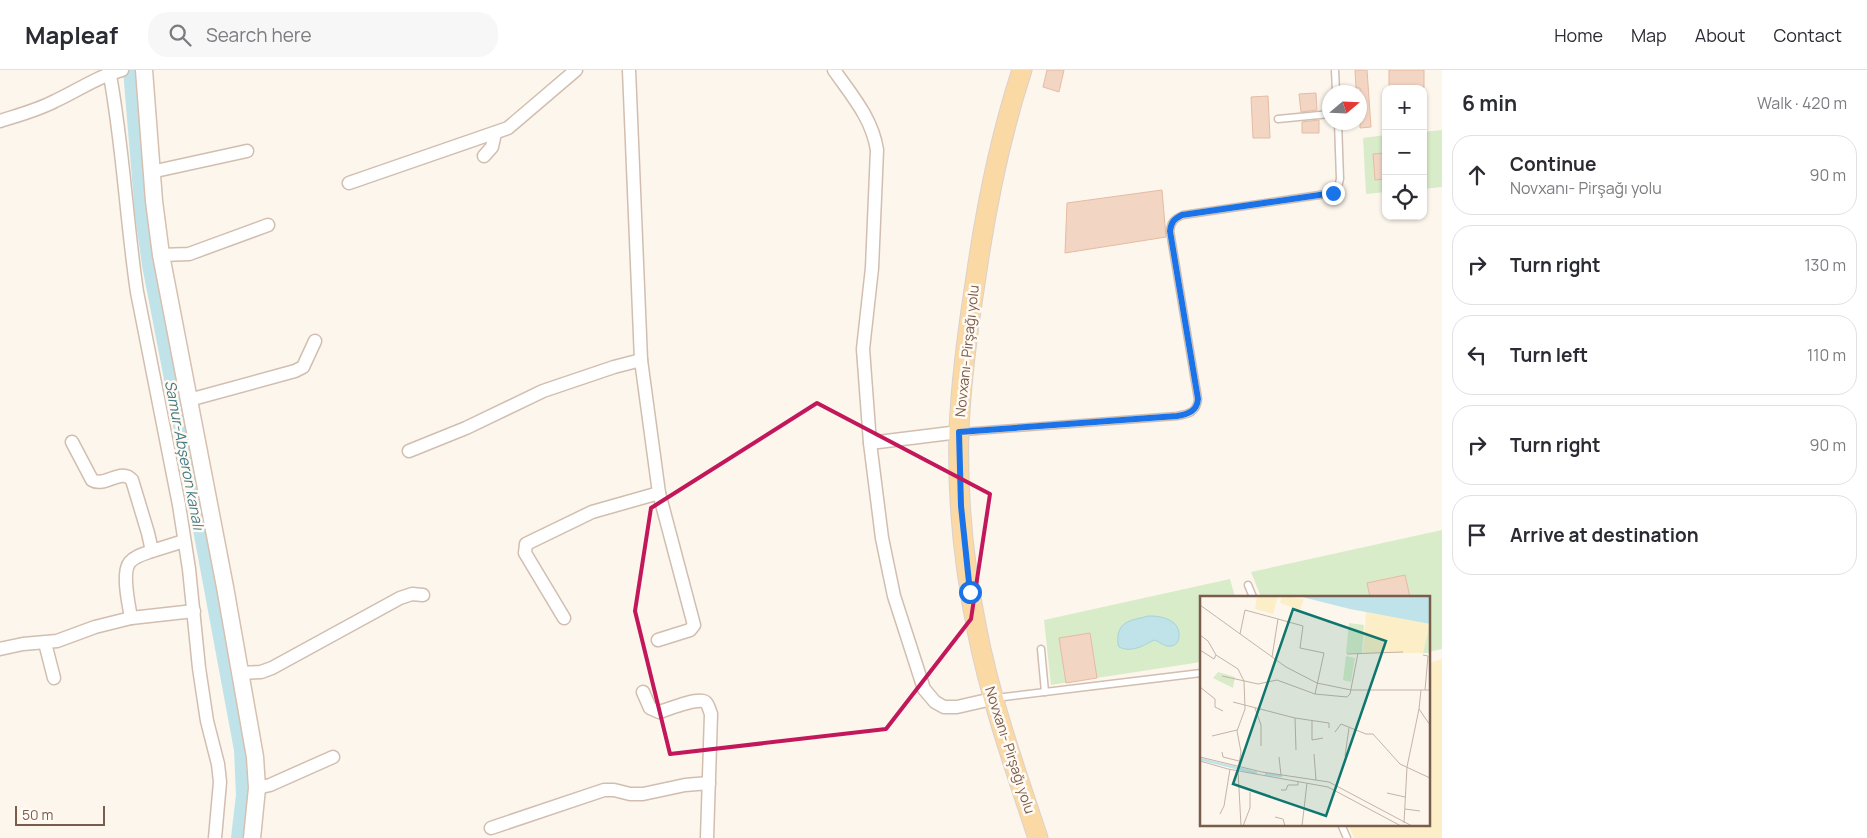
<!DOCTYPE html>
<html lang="en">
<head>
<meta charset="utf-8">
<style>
  :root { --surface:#fff; --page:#f7f7f7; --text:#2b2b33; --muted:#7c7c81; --line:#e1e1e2 }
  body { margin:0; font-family:Manrope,sans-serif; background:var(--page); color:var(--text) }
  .controls { position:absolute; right:15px; top:15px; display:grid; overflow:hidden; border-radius:10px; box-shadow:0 1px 4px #0004 }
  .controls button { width:45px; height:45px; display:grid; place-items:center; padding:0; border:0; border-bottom:1px solid var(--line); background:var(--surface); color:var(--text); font:25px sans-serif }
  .compass { position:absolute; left:1322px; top:15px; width:45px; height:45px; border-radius:50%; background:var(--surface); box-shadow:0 1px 4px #0004; rotate:71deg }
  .scale { position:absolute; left:15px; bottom:12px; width:90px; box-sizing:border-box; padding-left:5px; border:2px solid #7a5c4d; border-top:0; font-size:14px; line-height:18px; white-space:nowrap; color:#7a5c4d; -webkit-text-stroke:4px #fffaf3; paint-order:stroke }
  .stop { position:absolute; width:15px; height:15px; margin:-11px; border:4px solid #1a73e8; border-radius:50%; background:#fff }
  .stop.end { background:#1a73e8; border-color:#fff; box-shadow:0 1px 5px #0008 }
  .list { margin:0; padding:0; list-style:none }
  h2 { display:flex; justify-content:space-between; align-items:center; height:65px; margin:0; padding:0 20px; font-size:21px }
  h2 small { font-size:16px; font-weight:400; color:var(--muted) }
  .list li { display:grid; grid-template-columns:32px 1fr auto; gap:15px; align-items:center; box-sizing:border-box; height:80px; margin:0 10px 10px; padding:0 10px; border:1px solid var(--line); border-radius:20px }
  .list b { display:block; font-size:19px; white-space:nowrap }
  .list p { margin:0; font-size:16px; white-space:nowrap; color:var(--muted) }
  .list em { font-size:16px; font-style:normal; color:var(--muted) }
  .icon { flex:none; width:28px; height:28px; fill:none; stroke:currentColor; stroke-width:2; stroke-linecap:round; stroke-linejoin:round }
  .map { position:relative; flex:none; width:1442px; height:768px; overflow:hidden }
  header { display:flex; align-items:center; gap:30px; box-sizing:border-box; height:70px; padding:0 25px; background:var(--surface); border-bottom:1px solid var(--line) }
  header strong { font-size:24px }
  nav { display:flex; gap:28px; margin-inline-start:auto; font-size:18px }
  .search { width:350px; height:45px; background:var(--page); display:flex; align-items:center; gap:12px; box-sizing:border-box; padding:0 18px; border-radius:20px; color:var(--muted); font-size:19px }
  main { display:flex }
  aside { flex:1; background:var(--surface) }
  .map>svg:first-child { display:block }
</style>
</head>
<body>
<header>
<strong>Mapleaf</strong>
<div class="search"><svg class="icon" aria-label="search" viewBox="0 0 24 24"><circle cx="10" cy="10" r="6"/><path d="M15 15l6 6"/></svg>Search here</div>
<nav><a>Home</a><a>Map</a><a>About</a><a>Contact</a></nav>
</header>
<main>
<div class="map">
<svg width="1442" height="768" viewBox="0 0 1442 768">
  <rect width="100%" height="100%" fill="#fdf6ec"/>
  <g fill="#d8ecc9">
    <path d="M1442,60V117L1423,119V62Z"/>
    <path d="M1386,65V122L1366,124L1363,68Z"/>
    <path d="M1442,460V579L1428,582V527H1261L1251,502Z"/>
    <path d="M1230,509L1235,527H1201V592L1051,615L1044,550Z"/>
  </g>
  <path fill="#fcefc7" d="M1442,589V768H1354L1348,754H1428V593Z"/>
  <path fill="#bfe3e8" stroke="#a5d3da" d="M1148,546C1158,546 1166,547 1174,553C1182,560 1181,578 1168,576C1164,576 1158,571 1154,570C1143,576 1131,583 1119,577C1117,572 1118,570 1118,565C1121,549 1136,550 1148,546Z"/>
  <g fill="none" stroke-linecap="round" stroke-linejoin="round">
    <path stroke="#bfe3e8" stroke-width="12" d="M129,0L141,145L148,195L195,438L240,680L242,725L237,768"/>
  </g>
  <g fill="#f3d5c3" stroke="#e6bba3">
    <path d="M1047,0H1064L1059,22L1043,17Z"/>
    <path d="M1355,0H1367L1371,57L1360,58V18H1356Z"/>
    <path d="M1389,0H1424V18L1389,19Z"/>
    <path d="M1316,23L1317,40L1301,42L1299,24Z"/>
    <path d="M1268,26L1270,68H1253L1251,27Z"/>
    <path d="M1319,50V63H1302V52Z"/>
    <path d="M1386,83V109L1375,110L1373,84Z"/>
    <path d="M1162,120L1166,167L1065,183L1067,133Z"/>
    <path d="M1405,505L1410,527H1370L1367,513Z"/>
    <path d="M1090,563L1097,608L1066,613L1059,568Z"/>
  </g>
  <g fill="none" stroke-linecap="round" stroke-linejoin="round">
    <g stroke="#d1beb0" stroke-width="9">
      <g id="lane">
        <path d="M1335,0L1336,22"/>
        <path d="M1278,49L1330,44"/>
        <path d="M962,362L1177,346C1189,344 1197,342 1198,329L1170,161C1171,152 1174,149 1183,145L1333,123L1338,117L1340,109L1338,52"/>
        <path d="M1248,515L1253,527"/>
        <path d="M1041,579L1045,622"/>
        <path d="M996,628L1201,603"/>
        <path d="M1341,754L1347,768"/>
      </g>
    </g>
    <g stroke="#d1beb0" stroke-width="15">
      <g id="street">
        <path d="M109,0C123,73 126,148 137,222L179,435L189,499L199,598L207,651L218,694L220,712L215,768"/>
        <path d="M629,0L641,290L659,423L694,555L690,560L658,570"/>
        <path d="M834,0C852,26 872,48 877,80L872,198L863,279L870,373L882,468L894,526L924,619L935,632L944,637H957L992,629"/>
        <path d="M0,51C19,45 38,40 55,31C79,20 96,7 122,0"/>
        <path d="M484,86L492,77L495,63"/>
        <path d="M151,102L247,81"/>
        <path d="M349,113L508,58L576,0"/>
        <path d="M161,185L189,184L268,155"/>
        <path d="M189,330L295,301L303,297L315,271"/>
        <path d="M72,372L92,410C105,418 121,397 132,410L148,463L152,481L184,471"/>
        <path d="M870,373L959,362"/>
        <path d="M409,381L466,358L543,321L614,297L641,290"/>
        <path d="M131,548C129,535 121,502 130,492C135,486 144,484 152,481"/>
        <path d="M564,548L525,483L526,474L592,442L659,423"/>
        <path d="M45,573L54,608"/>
        <path d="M0,579L23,574L57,571L95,557L131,548L194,541"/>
        <path d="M240,603L261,602L272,598L400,528L412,524L423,525"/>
        <path d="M643,622L650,638L659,642C669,639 693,629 703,631C708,632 709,639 711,644L707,768"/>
        <path d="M257,718L270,715L333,687"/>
        <path d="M491,758L604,720H614L630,724H643L685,715L709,713"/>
      </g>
    </g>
    <g stroke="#d6c0b0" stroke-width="19">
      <path id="secondary" d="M144,0L154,131L161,185L225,517L255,687L257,718L252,768"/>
    </g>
    <g stroke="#dad1cd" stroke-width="21">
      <path id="primary" d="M1022,0C1000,67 986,137 976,207C968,258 961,309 959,360C957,426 964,496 977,560C991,631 1015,699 1038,768"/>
    </g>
    <use href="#lane" stroke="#fff" stroke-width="6"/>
    <use href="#street" stroke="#fff" stroke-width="12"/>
    <use href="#secondary" stroke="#fff" stroke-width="16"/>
    <use href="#primary" stroke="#fbd9a5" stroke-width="19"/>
  </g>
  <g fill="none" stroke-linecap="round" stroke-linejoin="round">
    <path stroke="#1a73e8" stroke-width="6" d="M970,522L961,436L959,362L1177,346C1189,344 1197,341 1198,329L1170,161C1171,152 1174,149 1182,145L1333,123"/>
  </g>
  <path fill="none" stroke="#c2185b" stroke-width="4" stroke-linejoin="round" d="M817,333L990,424L971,549L886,659L670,684L635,541L651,438Z"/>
  <g text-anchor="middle" stroke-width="5" stroke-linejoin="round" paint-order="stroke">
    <g font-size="14" fill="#7a5c4d" stroke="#fffaf3">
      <text transform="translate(967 281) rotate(-84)" y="5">Novxanı- Pirşağı yolu</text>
      <text transform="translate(1010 680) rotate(72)" y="5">Novxanı- Pirşağı yolu</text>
    </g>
    <g font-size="15" font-style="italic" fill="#437c86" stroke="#fffaf3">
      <text transform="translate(184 385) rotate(79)" y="5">Samur-Abşeron kanalı</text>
    </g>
  </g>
  <g transform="translate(1200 526)">
    <rect width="230" height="230" fill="#fdf6ec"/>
    <path d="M149,27L164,29L162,57H146ZM226,33H230L229,57H223ZM146,60L155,62L151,86L143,84ZM18,76L35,81L33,92L13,82Z" fill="#d8ecc9"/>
    <path d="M57,0H78L73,18L55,13ZM82,0L104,3L100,14L80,7ZM166,16L230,28L223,57H163Z" fill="#fcefc7"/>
    <path d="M98,0H230V28L150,13Z" fill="#bfe3e8"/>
    <path fill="none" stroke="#bfe3e8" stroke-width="2.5" d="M0,163L57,177M65,178L82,180"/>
    <path fill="none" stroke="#c5b3a7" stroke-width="1" d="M0,9L86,71L117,87L151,94H230M40,38L45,14L78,23M0,39L8,45L16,59L38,73L44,85L45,113L37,135L41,156L38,174L41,230M0,54L14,63L16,59M147,58L203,56M223,59L228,60L225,94M72,61L78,23L103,30L100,52L124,57L115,98M22,80L58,88L77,84L115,98L147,101L150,98L158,57M0,91L15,103V111L23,115M221,94L219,113L230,129M33,106L95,122L129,127V132M55,112L61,129V150M95,122L96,154M112,125V144L123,142M135,136L141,128L166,138H173L200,168L230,182M12,140L37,134M22,156L23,161L39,165M114,158L116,184M145,160L149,132M0,161L62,176L129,186L212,230M79,161L81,179M0,165L28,173L128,191L201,230M81,194H86L88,189H98V185M187,197L205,201M205,213L220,215M20,218L24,210L30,173M75,221L83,223L85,230M204,227L207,171L219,113M43,230L50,212V196M102,230L107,187"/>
    <path fill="#0f766e" fill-opacity="0.15" stroke="#0f766e" stroke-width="2.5" d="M93,13L186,45L126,220L33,188Z"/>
    <rect width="230" height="230" fill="none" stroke="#7a5c4d" stroke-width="2.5"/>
  </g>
</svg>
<div class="controls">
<button>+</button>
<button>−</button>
<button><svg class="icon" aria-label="locate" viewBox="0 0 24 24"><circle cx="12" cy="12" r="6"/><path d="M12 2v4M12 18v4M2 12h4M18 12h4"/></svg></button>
</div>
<svg class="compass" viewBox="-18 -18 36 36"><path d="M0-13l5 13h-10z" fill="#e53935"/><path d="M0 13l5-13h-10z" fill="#7c7c81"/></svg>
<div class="scale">50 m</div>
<div class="stop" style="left:970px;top:522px"></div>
<div class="stop end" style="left:1333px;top:123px"></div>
</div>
<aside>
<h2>6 min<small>Walk · 420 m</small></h2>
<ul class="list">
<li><svg class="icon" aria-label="ahead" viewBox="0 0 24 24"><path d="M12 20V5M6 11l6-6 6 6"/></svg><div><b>Continue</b><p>Novxanı- Pirşağı yolu</p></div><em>90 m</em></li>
<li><svg class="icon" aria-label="right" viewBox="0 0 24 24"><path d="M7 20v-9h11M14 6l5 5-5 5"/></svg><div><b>Turn right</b></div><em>130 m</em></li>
<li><svg class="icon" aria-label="left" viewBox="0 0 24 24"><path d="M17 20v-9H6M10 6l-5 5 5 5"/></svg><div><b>Turn left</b></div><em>110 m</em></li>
<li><svg class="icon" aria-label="right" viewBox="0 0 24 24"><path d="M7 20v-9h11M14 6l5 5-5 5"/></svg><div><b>Turn right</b></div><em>90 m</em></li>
<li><svg class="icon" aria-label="arrive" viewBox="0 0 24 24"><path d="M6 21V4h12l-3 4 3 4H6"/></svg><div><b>Arrive at destination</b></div></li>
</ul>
</aside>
</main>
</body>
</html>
